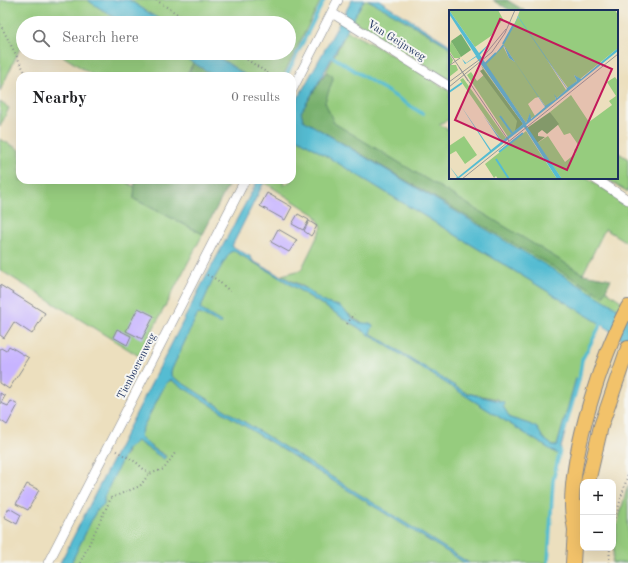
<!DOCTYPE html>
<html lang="en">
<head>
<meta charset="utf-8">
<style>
  :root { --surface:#fff; --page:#f2f2f2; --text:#202124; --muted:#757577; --line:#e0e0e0 }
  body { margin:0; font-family:"Old Standard TT",serif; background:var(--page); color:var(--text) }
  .controls { position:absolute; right:12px; bottom:12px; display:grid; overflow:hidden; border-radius:8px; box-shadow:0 4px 16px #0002 }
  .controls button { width:36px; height:36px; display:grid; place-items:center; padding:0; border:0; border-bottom:1px solid var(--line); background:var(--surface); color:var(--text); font:20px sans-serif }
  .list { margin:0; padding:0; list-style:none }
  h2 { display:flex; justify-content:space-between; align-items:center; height:52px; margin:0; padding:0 16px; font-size:17px }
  h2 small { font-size:13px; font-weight:400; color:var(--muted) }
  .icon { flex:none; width:22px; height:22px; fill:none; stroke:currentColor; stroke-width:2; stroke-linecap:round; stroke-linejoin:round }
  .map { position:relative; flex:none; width:628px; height:563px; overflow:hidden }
  .search { position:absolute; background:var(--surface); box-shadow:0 4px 16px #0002; left:16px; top:16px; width:280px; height:44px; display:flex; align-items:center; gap:10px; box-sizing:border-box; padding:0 14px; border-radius:22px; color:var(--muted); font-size:15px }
  .panel { position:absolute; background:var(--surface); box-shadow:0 4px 16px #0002; left:16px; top:72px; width:280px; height:112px; border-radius:12px }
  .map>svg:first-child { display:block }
</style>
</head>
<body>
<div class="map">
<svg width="628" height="563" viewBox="0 0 628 563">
  <rect width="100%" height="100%" fill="#f6f6f2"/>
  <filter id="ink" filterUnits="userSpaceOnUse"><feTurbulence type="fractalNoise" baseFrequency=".025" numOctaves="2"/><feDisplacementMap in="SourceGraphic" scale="8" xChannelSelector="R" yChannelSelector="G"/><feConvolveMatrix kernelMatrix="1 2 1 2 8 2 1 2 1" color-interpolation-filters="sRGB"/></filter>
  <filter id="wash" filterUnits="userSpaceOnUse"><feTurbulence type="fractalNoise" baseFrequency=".012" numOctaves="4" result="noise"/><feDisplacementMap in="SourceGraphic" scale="16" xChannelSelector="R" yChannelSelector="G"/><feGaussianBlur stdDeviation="0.9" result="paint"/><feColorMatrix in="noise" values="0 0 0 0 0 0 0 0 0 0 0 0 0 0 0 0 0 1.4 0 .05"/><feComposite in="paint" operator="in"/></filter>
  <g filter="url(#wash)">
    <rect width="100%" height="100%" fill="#ecdfbe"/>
    <g fill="#96cc7e" stroke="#587e6e">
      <path d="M0,0H87L123,23H23V42L0,91Z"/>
      <path d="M129,0H321L283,76H247L212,53H289V23H165Z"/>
      <path d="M364,0H370L450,47V80L352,20Z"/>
      <path d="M347,31L385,51L450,91V119L439,124L450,131V178H588L628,205V243L605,229L583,274L625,304L621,311L303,120L301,112L326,72Z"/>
      <path d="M58,53H177L194,62L185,76H94Z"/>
      <path d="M0,102L9,108L0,127Z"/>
      <path d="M292,135L601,324L582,360L579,380L576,379L557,446H553L543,438L537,428L529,424L510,418L498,399L466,393L370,333L366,324C355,321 349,314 340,307C336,304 328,305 323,302C316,298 310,292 304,287C297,282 289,281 282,275L301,270L322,227L315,215L264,182L265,180H284L283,186L292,180L295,172L292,169Z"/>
      <path d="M0,139L20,150V180H123L135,187L134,199L203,234L139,356L0,270Z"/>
      <path d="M617,152L628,159V192L605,178H617Z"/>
      <path d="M230,251H234L277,276L559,455L553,481L548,563H469L171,376V371L197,315L200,314L220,324L200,309L212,282Z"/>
      <path d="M171,380L465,563H71L96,511L104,504V496L122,459L126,455L127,449L137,441L164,459L166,456L150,446L140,436L142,429L166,383Z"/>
      <path d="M628,485V563H612L617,525Z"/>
    </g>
    <g fill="#78b06d" stroke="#4a7066">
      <path d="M493,0H507L525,11H511Z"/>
      <path d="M194,62L218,76H187Z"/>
      <path d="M326,72L332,75L333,79L325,102L334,123L583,274L611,279L603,296L303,120L301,112Z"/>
      <path d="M135,180H231L203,234L134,199Z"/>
    </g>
    <g fill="#55bcd2" stroke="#387698">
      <path d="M87,0H129L165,23H123Z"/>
      <path d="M352,0H364C342,37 324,75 301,112L303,120L614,306L628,316V344L601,324L292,135V109Z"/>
      <path d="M368,0H379L450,45V47L419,28Z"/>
      <path d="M177,53H212L247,76H215Z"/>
      <path d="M258,180H265L232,246L251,257L253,261C269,270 286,278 302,287C309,290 317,299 325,302C329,305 336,305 339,306C345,309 351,319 358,322C363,324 369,322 373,326L370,333L466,393L504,402L503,406L510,418L529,424L537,428L543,438L553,446H557L576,378L579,380L559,455L277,276L234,251L230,252L212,282L200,309L221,322L220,324L200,314L197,315L171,371V376L469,563H465L171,380L166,383L142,429L140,436L150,446L166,457L164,459L137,441L127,449L104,497V504L96,511L71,563H60L199,290Z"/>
    </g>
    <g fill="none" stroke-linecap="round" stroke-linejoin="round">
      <g stroke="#55bcd2" stroke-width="3.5">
        <path d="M333,57L423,114"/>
        <path d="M286,76L324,0"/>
        <path d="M564,432L579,380L582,360L601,324"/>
        <path d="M548,563L553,481L560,450"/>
      </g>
    </g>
    <g id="blocks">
      <g fill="#c7b4ff">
        <path d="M267,193L292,207L285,220L260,206Z"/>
        <path d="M298,214L309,220L303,230L292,224Z"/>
        <path d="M309,221L317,226L311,236L304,231Z"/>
        <path d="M278,229L297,240L289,252L271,242Z"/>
        <path d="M0,285L45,313L32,334L14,322L4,338L0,335Z"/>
        <path d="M138,308L154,316L142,339L126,331Z"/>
        <path d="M117,329L131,336L127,345L113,337Z"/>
        <path d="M9,346L29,358L9,389L0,383V350L1,348L6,351Z"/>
        <path d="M0,393L5,396L1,403L8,406L11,401L18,405L7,425L0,420Z"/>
        <path d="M27,484L39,490L28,510L16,504Z"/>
        <path d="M9,508L21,515L17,524L4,517Z"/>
      </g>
    </g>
  </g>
  <g filter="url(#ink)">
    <use href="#blocks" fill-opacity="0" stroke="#84878e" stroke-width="1"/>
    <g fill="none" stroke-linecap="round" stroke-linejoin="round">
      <g stroke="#84878e" stroke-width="10">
        <g id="street">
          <path d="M332,13L450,87"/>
          <path d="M292,90L338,0"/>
          <path d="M594,178L628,200"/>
          <path d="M48,563L245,180"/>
        </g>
      </g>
      <g stroke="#84878e" stroke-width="16">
        <g id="primary">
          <path d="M588,482L601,426L628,348"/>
          <path d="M575,530C574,522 572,514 572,506C572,448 601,358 628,307"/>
          <path d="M573,563L575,530L583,507"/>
        </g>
      </g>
      <g stroke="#84878e" stroke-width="2" stroke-dasharray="1 3" stroke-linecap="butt">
        <path d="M156,0L191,23"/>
        <path d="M0,24L27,76"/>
        <path d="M237,53L272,76"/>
        <path d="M207,275L216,279L232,293"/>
        <path d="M347,324L354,314"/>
        <path d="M116,451L136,462L149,474"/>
        <path d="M613,526L628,474"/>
        <path d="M80,563L111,498L140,486L149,474L164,469L175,453"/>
        <path d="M609,563L610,548"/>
      </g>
      <use href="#street" stroke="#fff" stroke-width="9"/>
      <use href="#primary" stroke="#f2c26a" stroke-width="14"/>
    </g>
  </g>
  <g text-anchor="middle" stroke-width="4" stroke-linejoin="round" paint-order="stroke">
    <g font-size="11" fill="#1b2f5e" stroke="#f6f6f2">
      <text transform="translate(397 40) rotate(32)" y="4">Van Geijnweg</text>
      <text transform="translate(136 366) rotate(-63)" y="4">Tienboerenweg</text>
    </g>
  </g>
  <g transform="translate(449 10)">
    <rect width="169" height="169" fill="#ecdfbe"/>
    <path d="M0,0H49L54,9L42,26L26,37ZM71,0H166L169,5V38L131,69L125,65L128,71L119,78L97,48L117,80L108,88L106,87L107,89L97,97L90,87L86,88L79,94L86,106L81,109V104L77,113L36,54L54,36L60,48L66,52L54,34L69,7L72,11L69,6ZM2,31L12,47L10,48H5L0,40ZM0,43L4,50L2,55H7L9,60L0,67ZM32,55L74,114L59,127L18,65L22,62L28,71L36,64ZM166,67L169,71V169H113L88,133L99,126L116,152L127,143L125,140L130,136L121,123L115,125L101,102L122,85L140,112L163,95L160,91L167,86L158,72ZM14,68L57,128L53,131L11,70ZM77,121L93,146L108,169H49L47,166L45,168L36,154ZM15,126L28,145L16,154L7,141L0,145V136Z" fill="#96cc7e"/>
    <path d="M12,24L22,40L12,47L2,31ZM34,59L74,114L66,121L68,111L31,61ZM101,102L110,114L98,124L93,120L89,123V126L96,127L88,133L78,118Z" fill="#78b06d"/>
    <path d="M0,0L30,43L41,33L31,45L77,113L81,103L82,109L96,97L66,52L60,48L55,36L45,46L54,34L96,96L107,89L105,84L108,88L118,79L69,7L65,16L71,0L69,6L118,78L128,71L125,65L132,69L169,38V41L77,115L113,169H108L75,117L9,169H6L8,167L1,157L9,167L41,141L12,96L42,140L52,132L34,105L53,131L74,114L27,47L13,56L16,54L13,49L17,53L27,46L0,4Z" fill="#55bcd2"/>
    <path fill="none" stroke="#55bcd2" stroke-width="2" d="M54,34L65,14M36,54L47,43M0,82L13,73M51,106L63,123M50,142L74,123M47,149L60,169"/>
    <path fill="none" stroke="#989998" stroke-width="1" d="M0,42L60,131M1,55L11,48M10,57L19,71M0,72L34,47L57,19M0,77L43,42L56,23L66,0M13,169L169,44"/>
    <path fill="#c2185b" fill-opacity="0.15" stroke="#c2185b" stroke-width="2" d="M51,9L163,59L118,160L6,110Z"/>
    <rect width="169" height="169" fill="none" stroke="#1b2f5e" stroke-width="2"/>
  </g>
</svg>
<div class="controls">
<button>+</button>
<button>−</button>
</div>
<div class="search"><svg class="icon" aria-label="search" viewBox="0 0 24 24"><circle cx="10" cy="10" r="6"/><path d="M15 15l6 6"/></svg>Search here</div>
<section class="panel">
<h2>Nearby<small>0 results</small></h2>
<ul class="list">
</ul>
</section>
</div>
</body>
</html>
